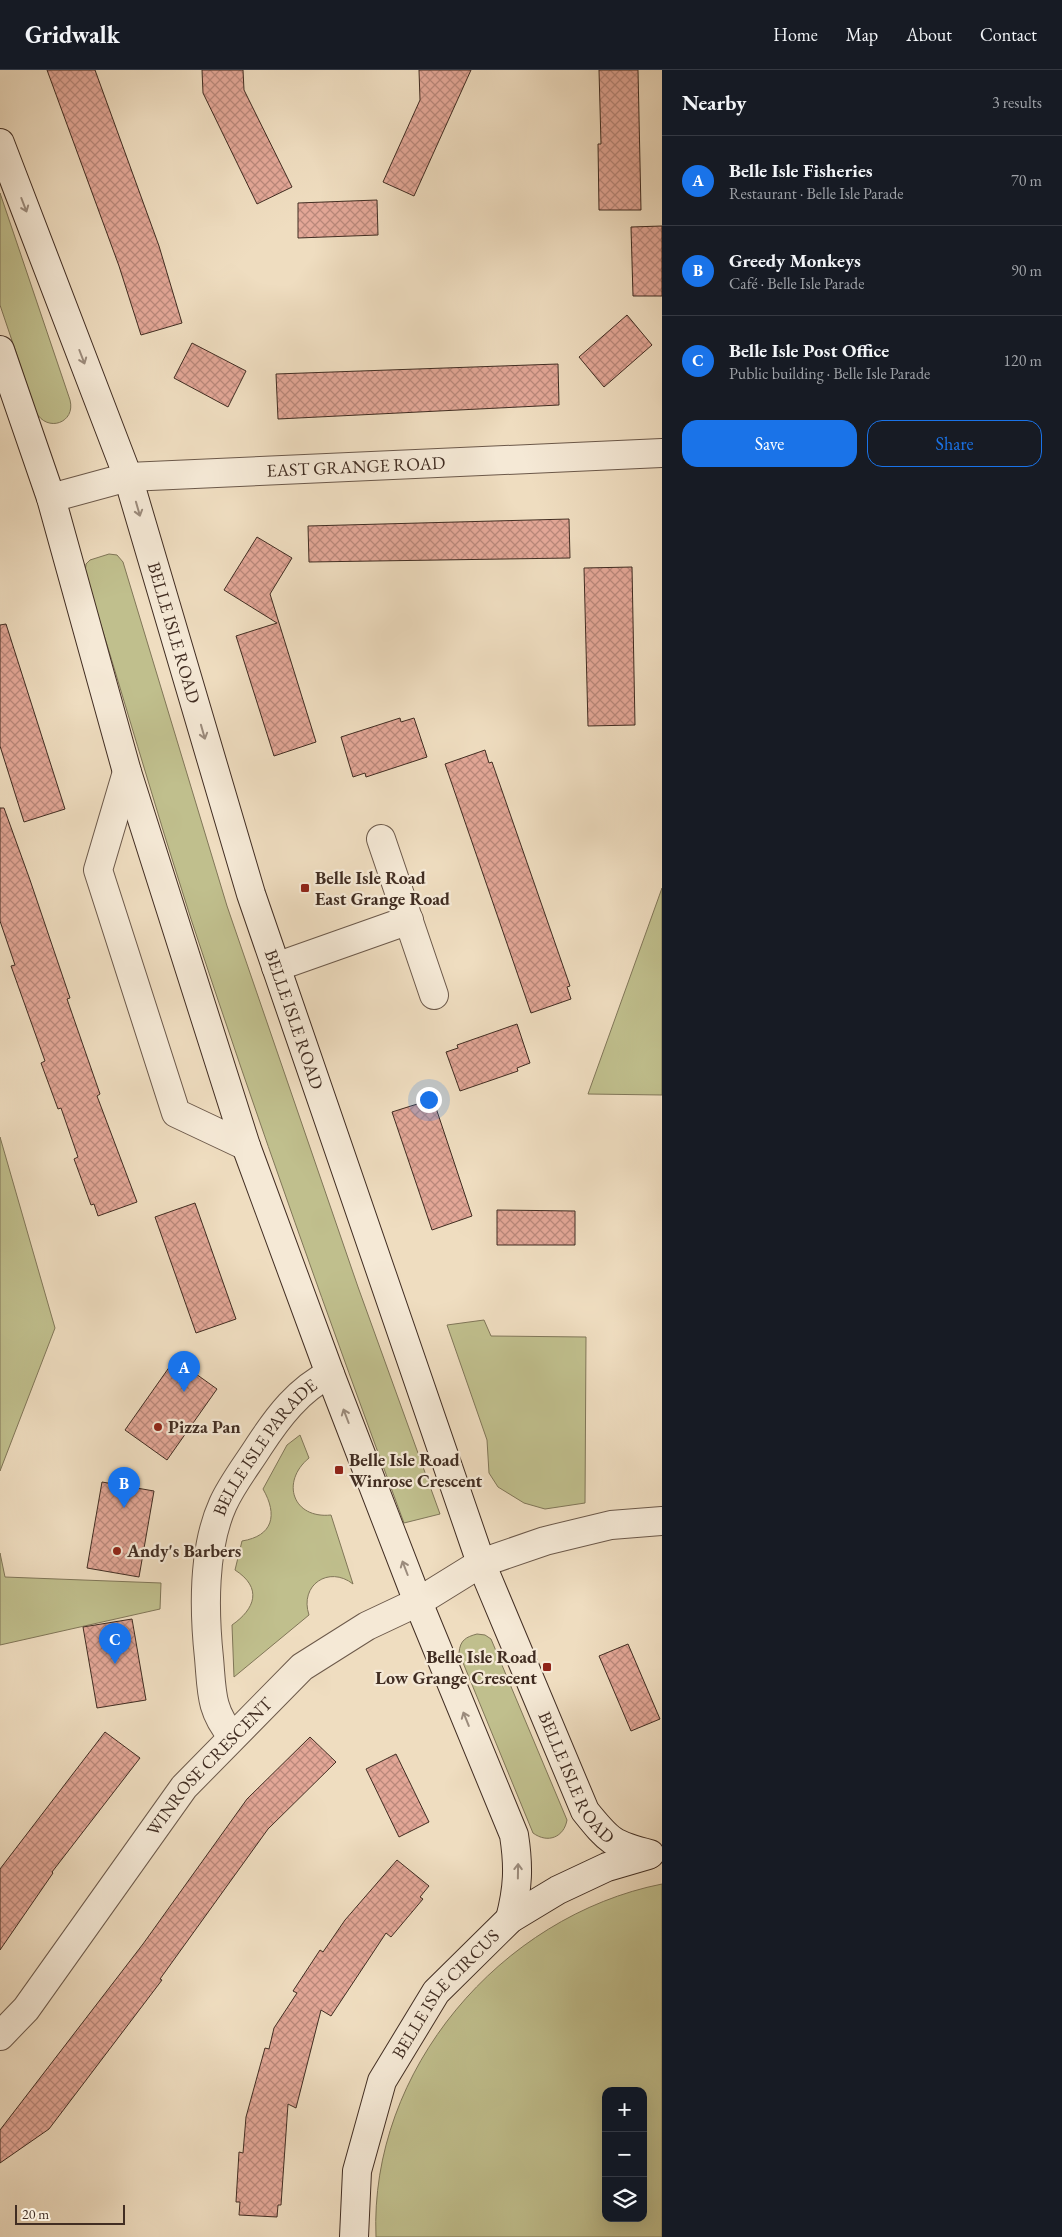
<!DOCTYPE html>
<html lang="en">
<head>
<meta charset="utf-8">
<style>
  :root { --surface:#171b24; --page:#20242c; --text:#f1f3f6; --muted:#9ea1a6; --line:#363941; --accent:#1a73e8 }
  body { margin:0; font-family:"EB Garamond",serif; background:var(--page); color:var(--text) }
  .controls { position:absolute; right:15px; bottom:15px; display:grid; overflow:hidden; border-radius:10px; box-shadow:0 5px 20px #0002 }
  .controls button { width:45px; height:45px; display:grid; place-items:center; padding:0; border:0; border-bottom:1px solid var(--line); background:var(--surface); color:var(--text); font:25px sans-serif }
  .scale { position:absolute; left:15px; bottom:12px; width:110px; box-sizing:border-box; padding-left:5px; border:2px solid #412d22; border-top:0; font-size:14px; line-height:18px; white-space:nowrap; color:#412d22; -webkit-text-stroke:4px #f5e9d6; paint-order:stroke }
  .you { position:absolute; left:428px; top:1029px; width:18px; height:18px; margin:-12px; border:4px solid #fff; border-radius:50%; background:#1a73e8; box-shadow:0 0 0 8px #1a73e833 }
  .badge { display:grid; place-items:center; width:32px; height:32px; border-radius:50%; background:var(--accent); color:#fff; font-size:16px; font-weight:700 }
  .pin { position:absolute; translate:-50% -41px; filter:drop-shadow(0 1px 2px #0008) }
  .pin::after { content:''; position:absolute; top:26px; width:18px; height:15px; background:inherit; clip-path:polygon(0 0,100% 0,50% 100%) }
  .list { margin:0; padding:0; list-style:none }
  h2 { display:flex; justify-content:space-between; align-items:center; height:65px; margin:0; padding:0 20px; font-size:21px }
  h2 small { font-size:16px; font-weight:400; color:var(--muted) }
  .list li { display:grid; grid-template-columns:32px 1fr auto; gap:15px; align-items:center; box-sizing:border-box; height:90px; padding:0 20px; border-top:1px solid var(--line) }
  .list b { display:block; font-size:19px; white-space:nowrap }
  .list p { margin:0; font-size:16px; white-space:nowrap; color:var(--muted) }
  .list em { font-size:16px; font-style:normal; color:var(--muted) }
  .actions { display:flex; gap:10px; padding:15px 20px }
  .actions a { flex:1; padding:11px 0; border:1px solid var(--accent); border-radius:15px; text-align:center; font-size:18px; color:var(--accent) }
  .actions .main { background:var(--accent); color:#fff }
  .icon { flex:none; width:28px; height:28px; fill:none; stroke:currentColor; stroke-width:2; stroke-linecap:round; stroke-linejoin:round }
  .map { position:relative; flex:none; width:662px; height:2167px; overflow:hidden }
  header { display:flex; align-items:center; gap:30px; box-sizing:border-box; height:70px; padding:0 25px; background:var(--surface); border-bottom:1px solid var(--line) }
  header strong { font-size:24px }
  nav { display:flex; gap:28px; margin-inline-start:auto; font-size:18px }
  main { display:flex }
  aside { flex:1; background:var(--surface) }
  .map>svg:first-child { display:block }
</style>
</head>
<body>
<header>
<strong>Gridwalk</strong>
<nav><a>Home</a><a>Map</a><a>About</a><a>Contact</a></nav>
</header>
<main>
<div class="map">
<svg width="662" height="2167" viewBox="0 0 662 2167">
  <defs>
    <pattern id="building-cross-hatch" width="8" height="8" patternUnits="userSpaceOnUse" patternTransform="scale(1.25)"><rect width="8" height="8" fill="#e3a797"/><path d="M0 0l8 8M0 8l8-8" fill="none" stroke="#ba887b"/></pattern>
  </defs>
  <rect width="100%" height="100%" fill="#efddc0"/>
  <filter id="stains"><feTurbulence type="fractalNoise" baseFrequency=".004" numOctaves="4"/><feColorMatrix values="0 0 0 0 .2 0 0 0 0 .09 0 0 0 0 .02 0 0 0 .5 -.17"/></filter>
  <radialGradient id="worn" r=".72"><stop offset=".6" stop-color="#630" stop-opacity="0"/><stop offset="1" stop-color="#630" stop-opacity=".3"/></radialGradient>
  <g fill="#c0bf8d" stroke="#807658" fill-rule="evenodd">
    <path d="M0,123L70,330C76,353 47,363 36,342L0,235Z"/>
    <path d="M109,484L117,485L123,492L227,836L358,1217L440,1444L404,1453C330,1253 258,1052 191,849C154,735 121,618 85,503L86,494L90,490Z"/>
    <path d="M662,818V1025L588,1024Z"/>
    <path d="M0,1067L55,1258L0,1401Z"/>
    <path d="M484,1250L491,1266L586,1267L585,1433L545,1439L524,1433L498,1417L489,1403L487,1370L447,1255Z"/>
    <path d="M300,1365L309,1388C280,1412 293,1449 331,1445L353,1514C329,1495 299,1515 309,1545L234,1607L232,1555C255,1539 263,1518 235,1500L242,1471C273,1466 278,1445 263,1419L287,1375Z"/>
    <path d="M0,1483L5,1507L161,1513L160,1539L0,1575Z"/>
    <path d="M477,1564L485,1565L491,1569L567,1750C564,1767 548,1774 533,1763L459,1583C460,1570 466,1567 477,1564Z"/>
    <path d="M662,1814V2167H376C369,2000 501,1846 662,1814ZM606,2021H643V2148H606Z"/>
  </g>
  <g fill="url(#building-cross-hatch)" stroke="#412d22">
    <path d="M47,0H95L159,176L182,253L141,265L119,196Z"/>
    <path d="M202,0H243L244,20L292,117L257,134L203,23Z"/>
    <path d="M419,0H471L414,126L383,112L420,30Z"/>
    <path d="M599,0H638L641,140H599L598,74H601Z"/>
    <path d="M377,130L378,165L298,168V133Z"/>
    <path d="M662,156V226H633L631,157Z"/>
    <path d="M627,245L652,275L604,317L579,287Z"/>
    <path d="M192,273L246,301L228,337L174,308Z"/>
    <path d="M558,294L559,335L278,349L276,304Z"/>
    <path d="M569,449L570,488L309,492L308,456Z"/>
    <path d="M257,467L292,488L270,524L316,672L274,686L236,566L277,553L224,520Z"/>
    <path d="M632,497L635,655L588,656L584,498Z"/>
    <path d="M6,554L65,739L24,752L0,676V555Z"/>
    <path d="M400,648L401,652L414,648L427,687L366,707L365,703L353,707L341,667Z"/>
    <path d="M485,680L489,693L492,692L570,916L567,917L571,929L531,943L445,694Z"/>
    <path d="M0,738H4L30,810L70,928L67,929L100,1024L97,1026L137,1132L98,1146L94,1134L91,1135L74,1089L78,1087L61,1038L58,1039L41,993L45,991L11,896L15,895L0,851Z"/>
    <path d="M517,954L530,993L517,998L518,1001L460,1021L446,982L458,978L457,975Z"/>
    <path d="M433,1029L472,1146L432,1160L392,1042Z"/>
    <path d="M195,1133L236,1249L196,1263L155,1147Z"/>
    <path d="M497,1140L575,1141V1175H497Z"/>
    <path d="M175,1289L217,1319L167,1390L125,1360Z"/>
    <path d="M102,1412L154,1421L139,1507L87,1498Z"/>
    <path d="M132,1549L146,1630L97,1638L83,1557Z"/>
    <path d="M628,1574L660,1649L631,1661L599,1586Z"/>
    <path d="M105,1662L140,1688L52,1802L53,1803L0,1880V1799Z"/>
    <path d="M310,1667L336,1692L268,1759L160,1909L162,1910L49,2059L0,2093V2060L143,1874L247,1729Z"/>
    <path d="M396,1684L429,1752L399,1767L366,1699Z"/>
    <path d="M397,1790L429,1816L420,1827L423,1829L391,1867L386,1863L331,1946L321,1940L296,2038L288,2034L281,2135H278L277,2147L239,2145L240,2132H236L239,2082L243,2083L246,2047L265,1978L269,1979L274,1958L297,1923L293,1921L320,1880L323,1882L345,1850Z"/>
  </g>
  <g fill="none" stroke-linecap="round" stroke-linejoin="round">
    <g stroke="#6c594a" stroke-width="30">
      <g id="street">
        <path id="s1" d="M51,428L128,407L662,383"/>
        <path d="M127,702L98,800L176,1043L246,1076"/>
        <path d="M381,769L434,925"/>
        <path d="M276,897L409,850"/>
        <path id="s2" d="M232,1666C210,1640 212,1621 209,1588C204,1541 203,1478 223,1434C232,1414 247,1395 259,1376C278,1347 299,1319 330,1304"/>
        <path id="s3" d="M0,1966L26,1939L184,1717L302,1597L367,1556L418,1532L481,1493L545,1471L611,1455L662,1451"/>
      </g>
    </g>
    <g stroke="#412d22" stroke-width="30">
      <g id="secondary">
        <path id="s4" d="M0,73L128,407L251,824L481,1493L585,1741C609,1771 613,1775 650,1784"/>
        <path d="M0,280L51,428L127,702L246,1076L330,1304L418,1532L514,1765C519,1797 518,1818 510,1849"/>
        <path id="s5" d="M354,2167L357,2101L382,2011L436,1922L510,1849L558,1820L607,1797L648,1785"/>
      </g>
    </g>
    <use href="#street" stroke="#f5e9d6" stroke-width="28"/>
    <use href="#secondary" stroke="#f5e9d6" stroke-width="28"/>
  </g>
  <defs><path id="oneway-shaft" d="M-6 0H5M1.5-3L5.5 0L1.5 3" fill="none" stroke-width="1.6" stroke-linecap="round" stroke-linejoin="round" transform="scale(1.25)"/></defs>
  <g stroke="#9b8b7c">
    <use href="#oneway-shaft" transform="translate(24 135) rotate(69)"/>
    <use href="#oneway-shaft" transform="translate(82 287) rotate(69)"/>
    <use href="#oneway-shaft" transform="translate(138 439) rotate(74)"/>
    <use href="#oneway-shaft" transform="translate(203 662) rotate(74)"/>
    <use href="#oneway-shaft" transform="translate(346 1346) rotate(-111)"/>
    <use href="#oneway-shaft" transform="translate(405 1498) rotate(-111)"/>
    <use href="#oneway-shaft" transform="translate(466 1649) rotate(-112)"/>
    <use href="#oneway-shaft" transform="translate(518 1801) rotate(-89)"/>
  </g>
  <g fill="#8f2418" stroke="#f5e9d6" stroke-width="2">
    <rect x="300" y="813" width="10" height="10" rx="2.5"/>
    <circle cx="158" cy="1357" r="5"/>
    <rect x="334" y="1395" width="10" height="10" rx="2.5"/>
    <circle cx="117" cy="1481" r="5"/>
    <rect x="542" y="1592" width="10" height="10" rx="2.5"/>
  </g>
  <g text-anchor="middle" stroke-width="4.5" stroke-linejoin="round" paint-order="stroke">
    <g font-size="18" fill="#412d22" stroke="#f5e9d6">
      <text dy="6" stroke="none"><textPath href="#s1" startOffset="308">EAST GRANGE ROAD</textPath></text>
      <text dy="6" stroke="none"><textPath href="#s4" startOffset="520">BELLE ISLE ROAD</textPath></text>
      <text dy="6" stroke="none"><textPath href="#s4" startOffset="925">BELLE ISLE ROAD</textPath></text>
      <text dy="6" stroke="none"><textPath href="#s2" startOffset="310">BELLE ISLE PARADE</textPath></text>
      <text dy="6" stroke="none"><textPath href="#s3" startOffset="342">WINROSE CRESCENT</textPath></text>
      <text dy="6" stroke="none"><textPath href="#s4" startOffset="1735">BELLE ISLE ROAD</textPath></text>
      <text dy="6" stroke="none"><textPath href="#s5" startOffset="268">BELLE ISLE CIRCUS</textPath></text>
    </g>
    <g font-size="18" font-weight="bold" fill="#412d22" stroke="#f5e9d6" text-anchor="start">
      <text x="315" y="814">Belle Isle Road<tspan x="315" dy="21">East Grange Road</tspan></text>
      <text x="168" y="1363">Pizza Pan</text>
      <text x="349" y="1396">Belle Isle Road<tspan x="349" dy="21">Winrose Crescent</tspan></text>
      <text x="127" y="1487">Andy's Barbers</text>
      <text x="537" y="1593" text-anchor="end">Belle Isle Road<tspan x="537" dy="21">Low Grange Crescent</tspan></text>
    </g>
  </g>
  <rect width="100%" height="100%" filter="url(#stains)"/>
  <rect width="100%" height="100%" fill="url(#worn)"/>
</svg>
<div class="controls">
<button>+</button>
<button>−</button>
<button><svg class="icon" aria-label="layers" viewBox="0 0 24 24"><path d="M12 4l9 5-9 5-9-5zM3 14l9 5 9-5"/></svg></button>
</div>
<div class="scale">20 m</div>
<div class="you"></div>
<div class="pin badge" style="left:184px;top:1322px">A</div>
<div class="pin badge" style="left:124px;top:1438px">B</div>
<div class="pin badge" style="left:115px;top:1594px">C</div>
</div>
<aside>
<h2>Nearby<small>3 results</small></h2>
<ul class="list">
<li><span class="badge">A</span><div><b>Belle Isle Fisheries</b><p>Restaurant · Belle Isle Parade</p></div><em>70 m</em></li>
<li><span class="badge">B</span><div><b>Greedy Monkeys</b><p>Café · Belle Isle Parade</p></div><em>90 m</em></li>
<li><span class="badge">C</span><div><b>Belle Isle Post Office</b><p>Public building · Belle Isle Parade</p></div><em>120 m</em></li>
</ul>
<div class="actions"><a class="main">Save</a><a>Share</a></div>
</aside>
</main>
</body>
</html>
